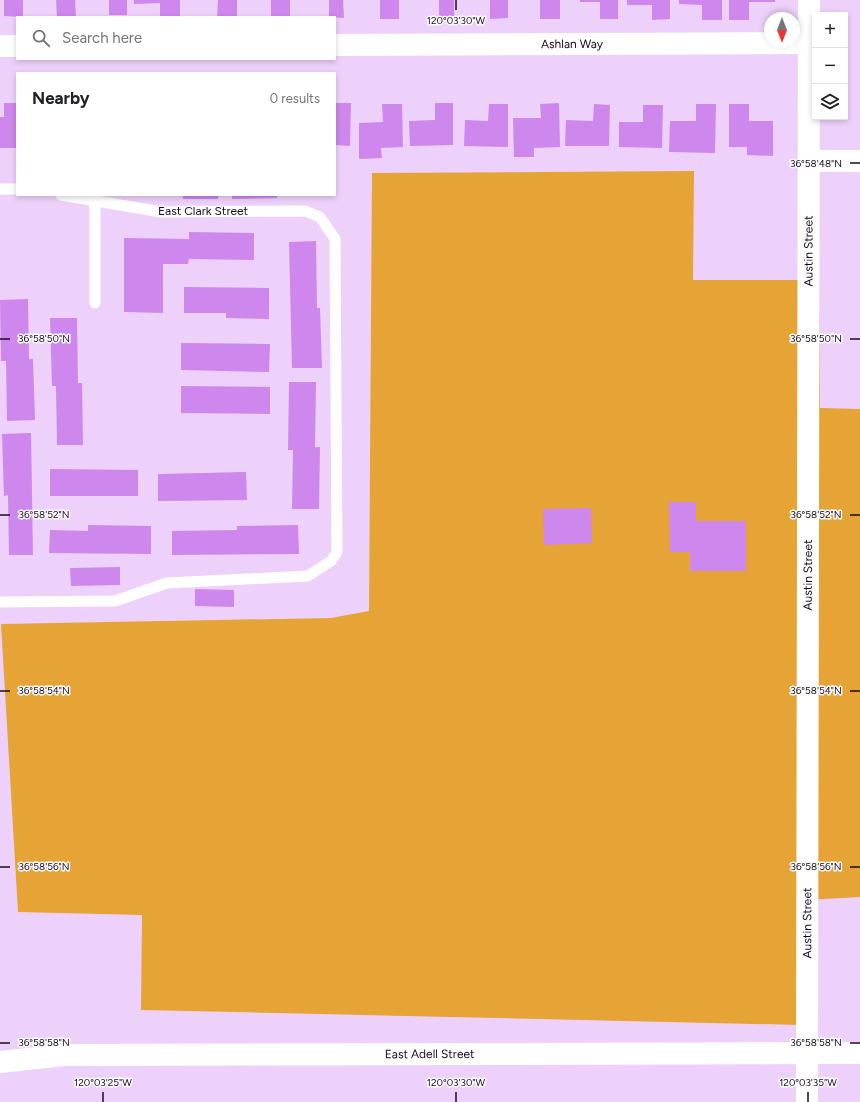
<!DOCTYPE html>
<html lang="en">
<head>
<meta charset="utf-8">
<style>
  :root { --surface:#fff; --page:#f6f6f6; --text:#202124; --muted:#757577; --line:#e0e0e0 }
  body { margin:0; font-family:Figtree,sans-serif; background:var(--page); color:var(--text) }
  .controls { position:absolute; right:12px; top:12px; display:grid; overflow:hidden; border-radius:0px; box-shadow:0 2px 6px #0003 }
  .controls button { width:36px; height:36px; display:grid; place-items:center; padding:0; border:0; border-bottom:1px solid var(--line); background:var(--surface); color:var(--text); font:20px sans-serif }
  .compass { position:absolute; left:764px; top:12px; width:36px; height:36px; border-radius:50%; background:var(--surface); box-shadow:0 2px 6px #0003; rotate:180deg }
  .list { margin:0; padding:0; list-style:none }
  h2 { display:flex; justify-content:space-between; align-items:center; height:52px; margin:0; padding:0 16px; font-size:17px }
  h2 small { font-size:13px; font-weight:400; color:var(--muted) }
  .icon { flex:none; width:22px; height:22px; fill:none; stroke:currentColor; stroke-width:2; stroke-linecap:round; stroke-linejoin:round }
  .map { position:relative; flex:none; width:860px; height:1102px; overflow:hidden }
  .search { position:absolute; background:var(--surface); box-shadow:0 2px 6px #0003; left:16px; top:16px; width:320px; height:44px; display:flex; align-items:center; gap:10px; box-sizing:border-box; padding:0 14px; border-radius:0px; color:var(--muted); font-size:15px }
  .panel { position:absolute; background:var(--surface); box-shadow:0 2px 6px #0003; left:16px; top:72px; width:320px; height:124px; border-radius:0px }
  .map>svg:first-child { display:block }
</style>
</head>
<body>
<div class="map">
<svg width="860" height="1102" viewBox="0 0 860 1102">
  <rect width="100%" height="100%" fill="#edd1fa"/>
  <path fill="#e6a336" d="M694,171L693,280H819L820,408L860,409V897L805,900L802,1025L141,1010L142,915L18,912L1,624L331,618L369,611L372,173Z"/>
  <g fill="#ce87ec">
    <path d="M4,0H23V17L4,16Z"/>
    <path d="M56,0H75L76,17H57Z"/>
    <rect x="109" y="0" width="18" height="15"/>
    <path d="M134,0H180V16L160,17V3L134,4Z"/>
    <path d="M218,0H237V17H217Z"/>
    <rect x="271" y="0" width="19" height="17"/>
    <path d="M329,0H343L344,18L329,17Z"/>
    <rect x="380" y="0" width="19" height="19"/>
    <rect x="439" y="0" width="15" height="18"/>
    <path d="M490,0H508V18L490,19Z"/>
    <rect x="540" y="0" width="20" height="19"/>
    <path d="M580,0H618V19H600V2H580Z"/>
    <path d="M627,0H670V19L652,20V5H627Z"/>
    <path d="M679,0H722V20H702V5L679,4Z"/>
    <path d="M729,0H775V2H749V20H729Z"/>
    <path d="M4,103H17V148H0V117H4Z"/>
    <path d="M335,103H351L350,146L335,145Z"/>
    <path d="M435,103H453V145L410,146L409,121L435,120Z"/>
    <path d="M559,103L560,147L534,148V157H514L513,118H541L540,104Z"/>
    <path d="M382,104H402L403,147L381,148L382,158L359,159V123L383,122Z"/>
    <path d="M489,104H508V147L464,146L465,120L488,121Z"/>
    <path d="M594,104L610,105L609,146H565L566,120L593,121Z"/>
    <path d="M696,104H716L715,153L669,152L670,121H696Z"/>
    <path d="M729,104H749V121H773V156L747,155V147H729Z"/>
    <path d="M643,105H663L662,148L619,147V122H643Z"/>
    <rect x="183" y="195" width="35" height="4"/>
    <path d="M232,195H277V198L232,199Z"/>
    <path d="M189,232L254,233V260L189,259L188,264H163V313L124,312V238L189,239Z"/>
    <path d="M316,241L317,308H320L322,368H292L289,242Z"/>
    <path d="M184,287L269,288V319L226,318V313H184Z"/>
    <path d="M28,299L29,359H33L35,420L7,421L6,361H1L0,300Z"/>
    <path d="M50,318H77L78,383H82L83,445H57L56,386H52Z"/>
    <path d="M181,343L270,344L269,372L181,370Z"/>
    <path d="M289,382H316L315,447H320L319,509H292L293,450H288Z"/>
    <path d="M181,386L270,387V414L181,413Z"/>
    <path d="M31,433L33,555H9L8,495L4,496L2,434Z"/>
    <path d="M50,469L138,470V496H50Z"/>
    <path d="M246,472L247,500L158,501V474Z"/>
    <path d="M669,502H696V521H746V571H690V552H670Z"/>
    <path d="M591,508L592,543L544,545L543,509Z"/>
    <path d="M88,525L151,526V554L49,553L50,530L88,531Z"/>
    <path d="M298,525L299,554L172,555V531L237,530V526Z"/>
    <path d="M120,567V585L71,586L70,568Z"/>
    <path d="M195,589L234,590V607L195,606Z"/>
  </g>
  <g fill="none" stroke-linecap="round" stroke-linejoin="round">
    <g stroke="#fff" stroke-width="11">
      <path d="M0,189H17"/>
      <path d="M95,201V303"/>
      <path d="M0,602L115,601L167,583L308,576L331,561L337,552L335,239L320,217L305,211L161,212L61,195"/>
    </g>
    <g stroke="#fff" stroke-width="22">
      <path id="s1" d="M335,45L809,43"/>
      <path d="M0,46H17"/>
      <path d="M809,161H860"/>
      <path id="s2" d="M0,1062L64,1055L860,1053"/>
      <path d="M807,1102V1053"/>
    </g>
    <path stroke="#fff" stroke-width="22" id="s3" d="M807,1053L809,0"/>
  </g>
  <path fill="none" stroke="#180b1d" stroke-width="1.5" d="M456,0V10M850,163H860M0,339H10M850,339H860M0,515H10M850,515H860M0,691H10M850,691H860M0,867H10M850,867H860M0,1043H10M850,1043H860M103,1092V1102M456,1092V1102M808,1092V1102"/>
  <g text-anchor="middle" stroke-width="3" stroke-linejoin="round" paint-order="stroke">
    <g font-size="12" fill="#180b1d" stroke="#fdfdfd">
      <text dy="4" stroke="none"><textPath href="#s1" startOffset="237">Ashlan Way</textPath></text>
      <text x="203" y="215">East Clark Street</text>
      <text dy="4" stroke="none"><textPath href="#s3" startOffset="802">Austin Street</textPath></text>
      <text dy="4" stroke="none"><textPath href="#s3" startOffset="478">Austin Street</textPath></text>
      <text dy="4" stroke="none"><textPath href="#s3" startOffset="130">Austin Street</textPath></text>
      <text dy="4" stroke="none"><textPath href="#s2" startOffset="430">East Adell Street</textPath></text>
    </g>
  </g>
  <g font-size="10" text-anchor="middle" fill="#180b1d" stroke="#fdfdfd" stroke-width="3" stroke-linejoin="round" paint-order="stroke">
    <text x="456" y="24">120°03'30"W</text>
    <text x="816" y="167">36°58'48"N</text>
    <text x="816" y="342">36°58'50"N</text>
    <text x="44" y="342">36°58'50"N</text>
    <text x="816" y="518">36°58'52"N</text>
    <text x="44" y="518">36°58'52"N</text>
    <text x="816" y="694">36°58'54"N</text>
    <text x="44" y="694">36°58'54"N</text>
    <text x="816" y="870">36°58'56"N</text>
    <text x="44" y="870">36°58'56"N</text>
    <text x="816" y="1046">36°58'58"N</text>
    <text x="44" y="1046">36°58'58"N</text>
    <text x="103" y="1086">120°03'25"W</text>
    <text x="456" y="1086">120°03'30"W</text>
    <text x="808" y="1086">120°03'35"W</text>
  </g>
</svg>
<div class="controls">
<button>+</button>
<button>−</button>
<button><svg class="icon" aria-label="layers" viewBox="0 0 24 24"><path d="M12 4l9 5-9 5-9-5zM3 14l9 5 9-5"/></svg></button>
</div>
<svg class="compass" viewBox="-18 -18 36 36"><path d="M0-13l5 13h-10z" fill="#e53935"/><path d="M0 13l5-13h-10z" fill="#757577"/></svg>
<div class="search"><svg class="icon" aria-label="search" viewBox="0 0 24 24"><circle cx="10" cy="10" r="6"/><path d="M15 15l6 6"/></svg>Search here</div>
<section class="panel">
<h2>Nearby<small>0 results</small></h2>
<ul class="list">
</ul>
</section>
</div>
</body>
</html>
